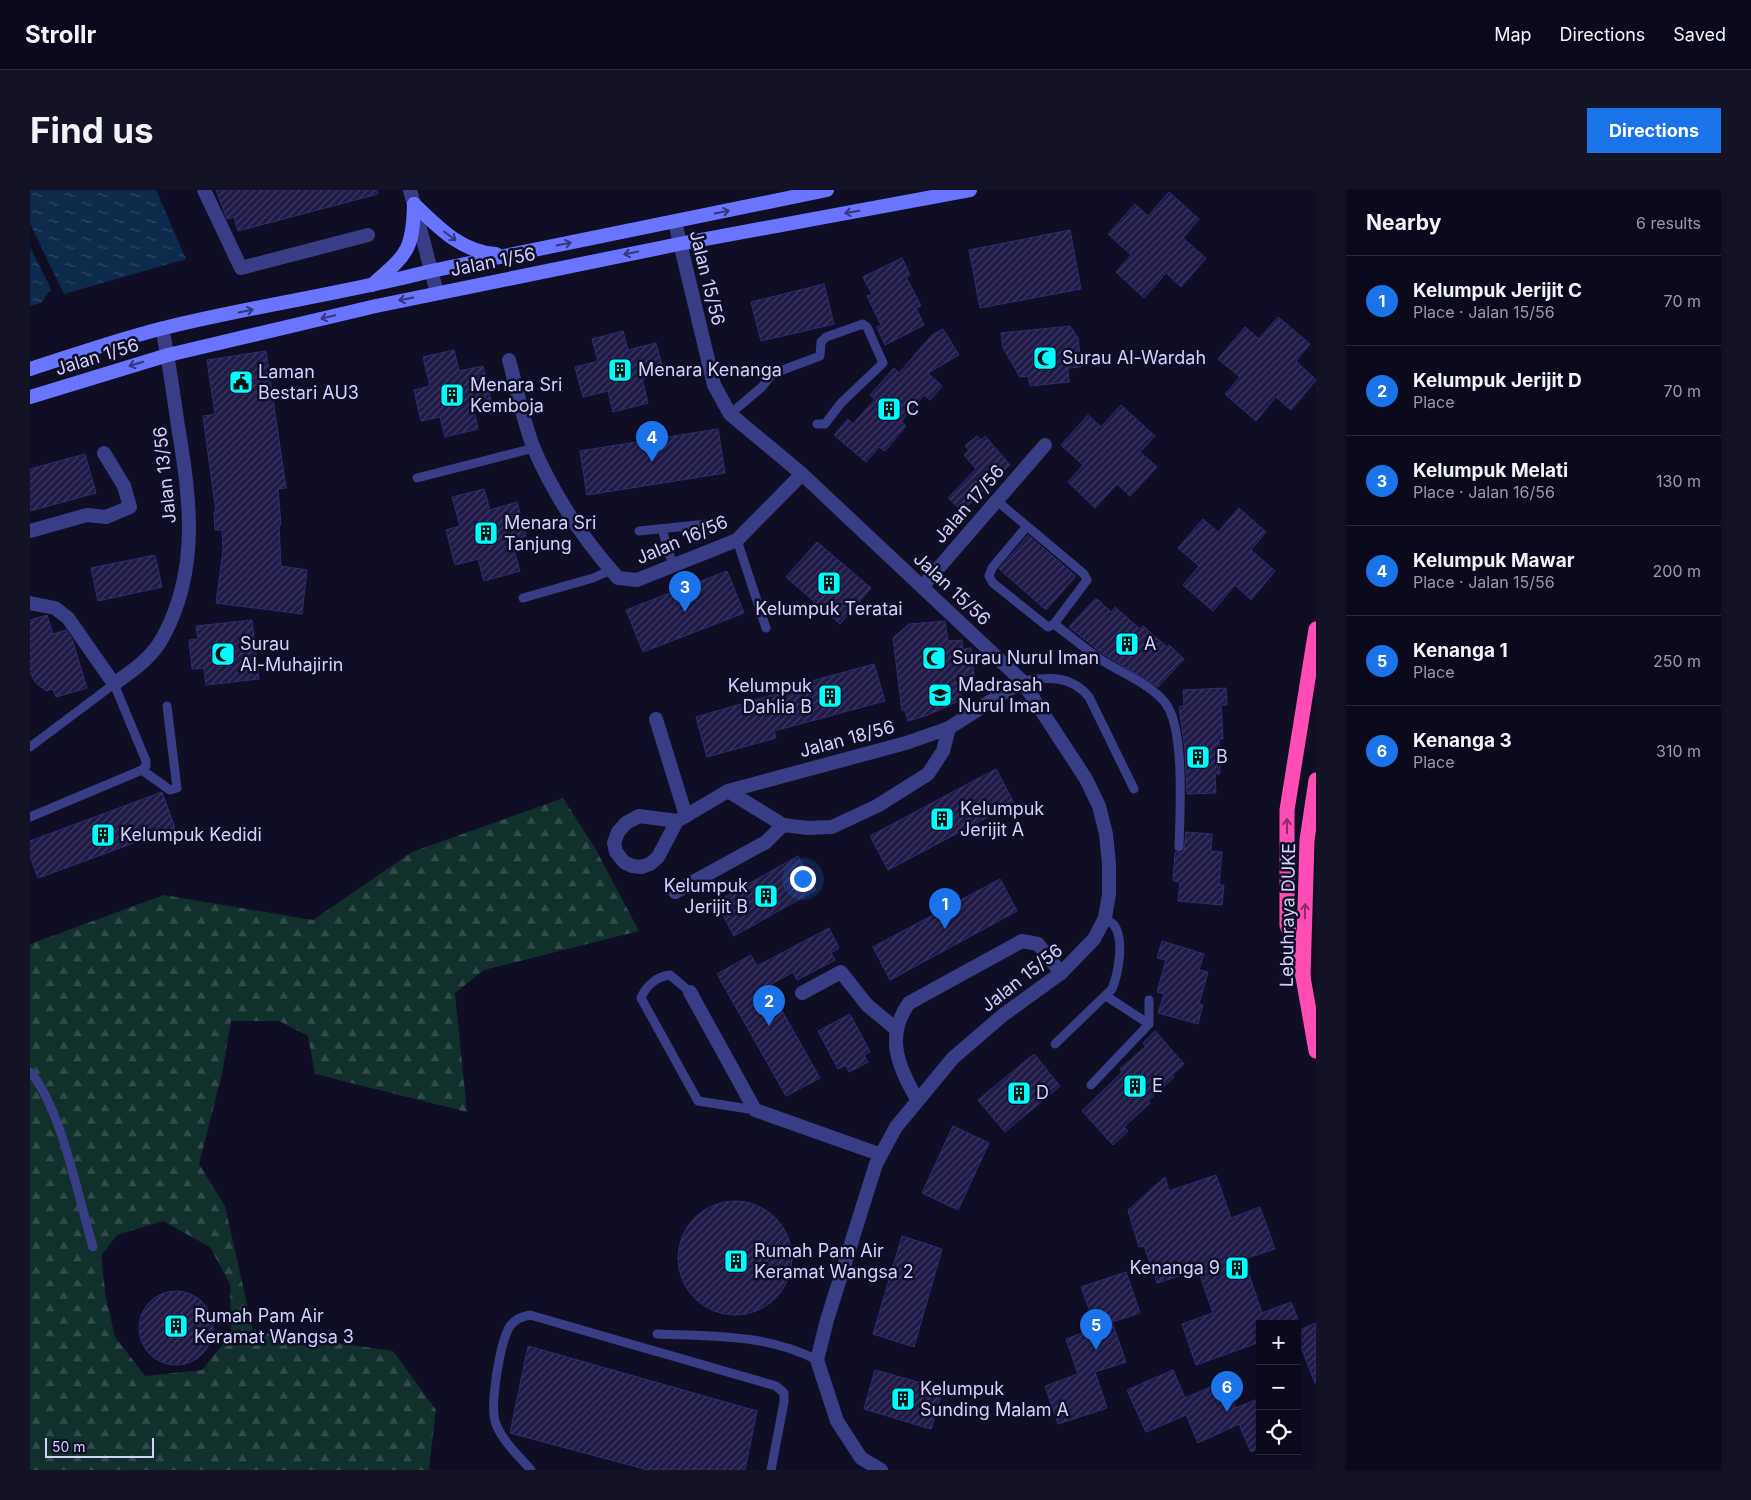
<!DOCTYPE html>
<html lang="en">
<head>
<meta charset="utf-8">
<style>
  :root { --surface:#0b0a1c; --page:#141325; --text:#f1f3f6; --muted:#9a9aa3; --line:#2b2b3b; --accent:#1a73e8 }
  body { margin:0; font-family:Inter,sans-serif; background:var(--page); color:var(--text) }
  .controls { position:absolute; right:15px; bottom:15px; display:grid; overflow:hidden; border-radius:0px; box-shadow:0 1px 4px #0004 }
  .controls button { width:45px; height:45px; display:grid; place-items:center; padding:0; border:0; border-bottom:1px solid var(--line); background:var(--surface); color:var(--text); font:25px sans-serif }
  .scale { position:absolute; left:15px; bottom:12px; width:109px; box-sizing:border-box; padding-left:5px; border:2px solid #d2d2ff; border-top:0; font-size:14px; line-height:18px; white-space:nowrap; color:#d2d2ff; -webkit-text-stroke:4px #0f0e25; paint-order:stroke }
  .you { position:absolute; left:772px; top:688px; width:18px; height:18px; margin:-12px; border:4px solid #fff; border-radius:50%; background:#1a73e8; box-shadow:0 0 0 8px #1a73e833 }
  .badge { display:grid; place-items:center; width:32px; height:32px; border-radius:50%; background:var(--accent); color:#fff; font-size:16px; font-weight:700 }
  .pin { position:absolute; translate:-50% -41px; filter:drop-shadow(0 1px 2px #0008) }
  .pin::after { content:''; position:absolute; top:26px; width:18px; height:15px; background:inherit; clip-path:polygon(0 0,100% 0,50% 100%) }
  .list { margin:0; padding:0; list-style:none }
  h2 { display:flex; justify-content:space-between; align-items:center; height:65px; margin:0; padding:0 20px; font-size:21px }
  h2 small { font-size:16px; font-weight:400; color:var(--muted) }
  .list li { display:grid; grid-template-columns:32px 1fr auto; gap:15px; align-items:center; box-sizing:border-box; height:90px; padding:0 20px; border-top:1px solid var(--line) }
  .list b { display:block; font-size:19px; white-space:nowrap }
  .list p { margin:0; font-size:16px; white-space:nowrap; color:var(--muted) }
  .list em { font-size:16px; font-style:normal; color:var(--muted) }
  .icon { flex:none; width:28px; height:28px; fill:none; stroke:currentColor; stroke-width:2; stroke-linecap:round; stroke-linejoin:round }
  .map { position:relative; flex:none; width:1286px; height:1280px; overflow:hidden; border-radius:0px }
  header { display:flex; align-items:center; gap:30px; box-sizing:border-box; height:70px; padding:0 25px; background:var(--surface); border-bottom:1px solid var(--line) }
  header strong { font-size:24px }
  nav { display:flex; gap:28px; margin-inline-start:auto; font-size:18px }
  .intro { display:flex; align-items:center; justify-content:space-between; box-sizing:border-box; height:120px; padding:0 30px }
  h1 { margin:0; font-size:35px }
  .button { padding:12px 22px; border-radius:0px; background:var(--accent); color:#fff; font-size:18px; font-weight:700 }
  main { display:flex; gap:30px; padding:0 30px }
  aside { flex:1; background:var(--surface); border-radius:0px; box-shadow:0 1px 4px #0004 }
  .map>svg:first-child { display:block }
</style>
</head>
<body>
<header>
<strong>Strollr</strong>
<nav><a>Map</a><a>Directions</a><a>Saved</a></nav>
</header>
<div class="intro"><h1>Find us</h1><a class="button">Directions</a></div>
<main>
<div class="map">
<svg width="1286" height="1280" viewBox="0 0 1286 1280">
  <defs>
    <pattern id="forest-firs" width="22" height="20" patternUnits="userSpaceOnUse" patternTransform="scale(1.25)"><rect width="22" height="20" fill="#112f2b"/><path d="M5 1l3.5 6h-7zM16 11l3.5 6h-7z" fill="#334c4b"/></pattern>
    <pattern id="water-ripples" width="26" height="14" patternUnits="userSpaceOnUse" patternTransform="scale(1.25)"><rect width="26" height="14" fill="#0c2a4b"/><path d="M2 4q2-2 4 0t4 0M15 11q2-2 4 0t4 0" fill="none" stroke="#2e4866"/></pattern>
    <pattern id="building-hatch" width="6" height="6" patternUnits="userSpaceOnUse" patternTransform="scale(1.25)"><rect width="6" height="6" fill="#1e1946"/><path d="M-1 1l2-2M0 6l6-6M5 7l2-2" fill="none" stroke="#3e3a62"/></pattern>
  </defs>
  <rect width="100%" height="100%" fill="#0f0e25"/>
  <path fill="url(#forest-firs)" fill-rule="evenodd" d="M533,608L565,658L609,741L454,780L425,803L437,922L285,884L278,846L249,831H201L192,884L169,974L195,1016L223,1141L363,1161L406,1220L399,1278L401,1280H0V754L134,705L283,730L382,662ZM133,1031L180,1057L200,1094L201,1144L172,1180L115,1186L85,1147L76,1108L71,1066L87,1045Z"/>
  <g fill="url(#water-ripples)">
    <path d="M0,0H126L156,69L34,104L0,34Z"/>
    <path d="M0,57L21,99L11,113L0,116Z"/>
  </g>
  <g fill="url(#building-hatch)" stroke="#322b73">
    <path d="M186,0H347L348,4L208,41L204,27L197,29Z"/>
    <path d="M1139,2L1169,29L1153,48L1176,68L1151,97L1136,83L1114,108L1086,82L1101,65L1078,44L1105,14L1118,26Z"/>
    <path d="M1040,40L1051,99L950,118L939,60Z"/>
    <path d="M872,68L880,85L876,87L891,116L886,118L894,135L855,155L847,137L851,135L837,106L842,104L833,87Z"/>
    <path d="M794,94L804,134L731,151L721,112Z"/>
    <path d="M1248,127L1280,154L1266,171L1286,190L1261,220L1246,207L1226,231L1195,204L1210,187L1188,169L1215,137L1229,149Z"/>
    <path d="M1040,136L1048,148L1051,177L1038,178L1039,192L1000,196L998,186L990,187L973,158L971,143Z"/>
    <path d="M913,139L929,165L898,183L912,196L900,210L894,205L871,232L876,236L855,261L849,257L836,272L804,245L818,229L823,234L845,209L840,205L864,178L869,183L902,145Z"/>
    <path d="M593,141L598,160L626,153L634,183L612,189L618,213L583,222L578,201L553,207L545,177L568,171L562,149Z"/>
    <path d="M424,160L429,181L453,176L461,211L443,215L448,239L415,247L410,227L391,231L384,200L400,196L393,167Z"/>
    <path d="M236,161L256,298L248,299L251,335H249L251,376L277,380L272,424L186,413L193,361L192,340H185L184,322H186L173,226L185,224L177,170Z"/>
    <path d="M1091,215L1125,246L1110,262L1127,277L1100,306L1087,294L1065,318L1038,292L1053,275L1031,255L1058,225L1071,237Z"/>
    <path d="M688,239L695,283L557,305L550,261Z"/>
    <path d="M947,246L951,250L955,246L980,275L932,321L918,308L946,279L934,265L939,260L935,256Z"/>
    <path d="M55,264L66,303L0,321V279Z"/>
    <path d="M454,299L460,320L487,312L496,346L481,350L490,381L454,391L448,369L425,375L416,340L430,336L422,307Z"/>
    <path d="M1209,318L1236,342L1221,360L1245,381L1221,410L1205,395L1183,421L1153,395L1169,376L1148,358L1173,329L1188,342Z"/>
    <path d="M998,345L1046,386L1016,420L969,379Z"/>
    <path d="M787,352L841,398L810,434L756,387Z"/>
    <path d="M125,365L132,397L68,411L61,378Z"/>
    <path d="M697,381L714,423L613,462L596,420Z"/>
    <path d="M1066,408L1081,422L1085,417L1110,439L1113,436L1137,457L1139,455L1154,469L1128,497L1073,464L1039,437Z"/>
    <path d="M17,425L23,444L36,440L42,449L57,498L26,507L23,499L16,501L6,493L0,483V430Z"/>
    <path d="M222,430L229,489L176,495L174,478L162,479L159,450L168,449L166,436Z"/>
    <path d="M915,431L918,451L932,450L933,459L941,458L944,485L924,487L933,509L898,525L878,531L875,520L872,521L863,448L879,434Z"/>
    <path d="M844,474L855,511L744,541L746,548L677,567L666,527L746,504L745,501Z"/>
    <path d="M1196,498L1197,515H1191L1193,549H1189L1190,584H1185L1186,603L1157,604L1155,561L1149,517L1154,516L1153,500Z"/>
    <path d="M966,579L984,613L858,680L840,646Z"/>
    <path d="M132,602L145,638L8,688L0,667V651Z"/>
    <path d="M1156,642L1182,644L1181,661L1192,662L1189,695H1194L1192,715L1148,711L1150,692L1143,691L1145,662L1151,663L1154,660Z"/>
    <path d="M768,666L786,700L704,746L686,712Z"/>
    <path d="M970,689L987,721L860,790L843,757Z"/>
    <path d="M799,738L809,758L801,763L805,770L767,790L763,782L738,796L790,888L756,906L687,784L721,765L727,776Z"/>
    <path d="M1132,751L1174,764L1169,780L1178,782L1169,814L1173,815L1168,834L1128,823L1134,804L1127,802L1136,770L1127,768Z"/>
    <path d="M820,824L840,862L834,865L838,872L819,882L816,875L808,879L788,841Z"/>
    <path d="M1125,841L1154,874L1142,885L1144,887L1118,911L1120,913L1094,937L1098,941L1083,955L1052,921L1092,882L1090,879L1116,856L1113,853Z"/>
    <path d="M1004,864L1030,896L975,942L948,910Z"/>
    <path d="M923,936L959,953L928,1020L892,1003Z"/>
    <path d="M1186,985L1201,1028L1230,1017L1245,1059L1214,1069L1232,1123L1261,1112L1270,1134H1230V1152L1166,1175L1152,1134L1183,1123L1168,1080L1127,1093L1114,1056L1109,1057L1098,1020L1135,987L1139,1001Z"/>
    <circle cx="705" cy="1068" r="57"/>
    <path d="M872,1046L912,1059L884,1157L843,1144Z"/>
    <path d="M1096,1082L1110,1123L1082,1132L1096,1172L1065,1182L1077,1218L1028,1234L1015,1196L1048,1184L1036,1149L1066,1138L1051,1097Z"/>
    <circle cx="146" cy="1138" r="37"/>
    <path d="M1286,1133V1193H1285L1271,1157L1267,1159V1141Z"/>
    <path d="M498,1156L727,1221L715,1280H618L480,1243Z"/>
    <path d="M845,1180L913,1199L901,1239L834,1219Z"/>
    <path d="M1143,1180L1155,1208L1194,1191L1206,1218L1230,1208V1258L1221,1262L1209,1234L1168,1253L1156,1225L1116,1242L1097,1200Z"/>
  </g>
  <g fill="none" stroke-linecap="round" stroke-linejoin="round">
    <g stroke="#383d85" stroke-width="9">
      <path d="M700,224L732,197L742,184L790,166L791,152L796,147L833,134L837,137L853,173L811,213L795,234H787"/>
      <path d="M387,288L504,258"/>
      <path d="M967,311L1054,384L1057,390L1024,434L1018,437L963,393L959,386L962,378L997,336"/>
      <path d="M632,339L643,376"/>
      <path d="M609,341L677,334"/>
      <path d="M707,350L736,438"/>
      <path d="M493,408L563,388L581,380"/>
      <path d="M1024,434C1039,445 1054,458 1070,469C1089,482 1123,495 1136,514C1155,540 1150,623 1149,657"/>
      <path d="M992,491C1019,487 1041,485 1059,507L1104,599"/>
      <path d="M0,557L84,494L116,571V576L112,580L0,627"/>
      <path d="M112,580L140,600L147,598L137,516"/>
      <path d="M660,802L640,785C627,786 616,796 611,808L668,911L725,920"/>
      <path d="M1076,806L1119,834V810"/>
      <path d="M1025,854L1082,799C1088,784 1095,750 1084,735C1082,733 1077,730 1075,728"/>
      <path d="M0,882C31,916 49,1011 63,1057"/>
      <path d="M1061,895L1119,834"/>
      <path d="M627,1144C680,1146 738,1144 787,1170"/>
      <path d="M501,1280C489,1266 473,1252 466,1234C459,1217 470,1152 480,1136C485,1129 491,1127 500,1125L746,1196L754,1203V1212L741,1280"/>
    </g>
    <g stroke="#383d85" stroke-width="14">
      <path d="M174,0L211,78L338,45"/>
      <path d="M380,0L407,103"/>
      <path d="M645,32L684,195L700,224L772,284L992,491L1056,589L1069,616L1076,644L1079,674V704L1075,728L1064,749L1031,783L973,825L923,868L866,937L846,974L797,1130L787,1170L807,1231L831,1268L851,1280"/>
      <path d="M479,170C487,199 493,231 504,259C525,307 553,349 588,388L607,390L707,350L772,284"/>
      <path d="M0,341L57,325L76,327L100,317L94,296L74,263"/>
      <path d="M892,397L1015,255"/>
      <path d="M0,413L25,418L38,428L84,494C102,481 122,468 133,447C170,379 160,308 148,236C143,203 139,170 132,138"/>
      <path d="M626,529L656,626"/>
      <path d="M698,601L753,635L778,638L802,637L847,616L898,584L913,561L919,538"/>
      <path d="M647,631L609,626L596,633L588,642L584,653L586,662L594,672L602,676L611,677L620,674L628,667L647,631L698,601L876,553L919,538L992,491"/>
      <path d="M645,702L736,652L753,635"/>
      <path d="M660,802L725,920L849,964"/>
      <path d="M772,803L811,782L837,815L866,839"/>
      <path d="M887,909C868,877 855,846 879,813L992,751L1008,754L1031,783"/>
    </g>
    <g stroke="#6975ff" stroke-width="14">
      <path d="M384,14C408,37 431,62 466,64"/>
      <path d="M342,95C377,64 383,61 384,14"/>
      <path d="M0,179C44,165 89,149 134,138C222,116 312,104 401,81L797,0"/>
      <path d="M0,207L138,165L346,116L649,54L940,0"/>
    </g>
    <g stroke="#ff4db5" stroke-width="15">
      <path d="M1286,590L1277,650L1273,787L1286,861"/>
      <path d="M1273,787L1257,735V620L1286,439"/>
    </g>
  </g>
  <defs><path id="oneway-shaft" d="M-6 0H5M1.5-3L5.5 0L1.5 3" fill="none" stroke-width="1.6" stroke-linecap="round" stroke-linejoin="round" transform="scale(1.25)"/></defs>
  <g stroke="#33377c">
    <use href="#oneway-shaft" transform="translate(692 22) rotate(-12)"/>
    <use href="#oneway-shaft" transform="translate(822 22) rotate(170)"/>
    <use href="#oneway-shaft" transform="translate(420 46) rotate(37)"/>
    <use href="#oneway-shaft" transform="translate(534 54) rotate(-12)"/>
    <use href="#oneway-shaft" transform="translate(601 63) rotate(168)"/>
    <use href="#oneway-shaft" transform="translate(376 109) rotate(168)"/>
    <use href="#oneway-shaft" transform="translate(216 121) rotate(-11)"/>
    <use href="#oneway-shaft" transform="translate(298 127) rotate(167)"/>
    <use href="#oneway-shaft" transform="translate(106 174) rotate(163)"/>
  </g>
  <g stroke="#872e6d">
    <use href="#oneway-shaft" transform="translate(1257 636) rotate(-90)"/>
    <use href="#oneway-shaft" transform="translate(1275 721) rotate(-89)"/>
  </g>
  <defs>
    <g id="mosque-square" transform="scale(1.25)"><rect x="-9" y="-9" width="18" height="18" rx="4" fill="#00fdfc" stroke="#0f0e25"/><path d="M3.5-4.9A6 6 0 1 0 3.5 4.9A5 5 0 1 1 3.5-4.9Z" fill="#111"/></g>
    <g id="building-square" transform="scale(1.25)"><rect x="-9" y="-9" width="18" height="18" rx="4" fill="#00fdfc" stroke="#0f0e25"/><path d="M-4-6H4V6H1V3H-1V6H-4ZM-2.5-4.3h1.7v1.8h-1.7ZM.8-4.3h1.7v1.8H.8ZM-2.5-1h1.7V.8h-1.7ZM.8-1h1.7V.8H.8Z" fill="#111"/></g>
    <g id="civic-square" transform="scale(1.25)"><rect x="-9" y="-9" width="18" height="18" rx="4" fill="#00fdfc" stroke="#0f0e25"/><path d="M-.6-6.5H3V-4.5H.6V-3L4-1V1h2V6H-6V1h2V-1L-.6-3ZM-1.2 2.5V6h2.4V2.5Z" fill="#111"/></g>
    <g id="school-square" transform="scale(1.25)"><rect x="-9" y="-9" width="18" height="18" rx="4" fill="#00fdfc" stroke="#0f0e25"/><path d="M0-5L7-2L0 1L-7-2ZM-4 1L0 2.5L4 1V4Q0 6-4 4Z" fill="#111"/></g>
  </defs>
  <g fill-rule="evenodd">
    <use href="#mosque-square" x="1015" y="168"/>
    <use href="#building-square" x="590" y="180"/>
    <use href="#civic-square" x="211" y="192"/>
    <use href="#building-square" x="422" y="205"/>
    <use href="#building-square" x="859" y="219"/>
    <use href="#building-square" x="456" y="343"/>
    <use href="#building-square" x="799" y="393"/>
    <use href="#building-square" x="1097" y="454"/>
    <use href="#mosque-square" x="193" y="464"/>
    <use href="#mosque-square" x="904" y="468"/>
    <use href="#school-square" x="910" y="505"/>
    <use href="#building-square" x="800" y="506"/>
    <use href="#building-square" x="1168" y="567"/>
    <use href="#building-square" x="912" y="629"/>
    <use href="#building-square" x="73" y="645"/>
    <use href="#building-square" x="736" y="706"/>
    <use href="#building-square" x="1105" y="896"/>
    <use href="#building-square" x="989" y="903"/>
    <use href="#building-square" x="706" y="1071"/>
    <use href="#building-square" x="1207" y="1078"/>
    <use href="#building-square" x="146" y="1136"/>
    <use href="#building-square" x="873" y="1209"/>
  </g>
  <g text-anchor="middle" stroke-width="5" stroke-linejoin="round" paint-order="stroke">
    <g font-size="18" fill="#d2d2ff" stroke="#0f0e25">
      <text transform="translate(463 72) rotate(-11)" y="6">Jalan 1/56</text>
      <text transform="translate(677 88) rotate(76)" y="6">Jalan 15/56</text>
      <text transform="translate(67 167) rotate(-17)" y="6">Jalan 1/56</text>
      <text transform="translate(135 285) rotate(-96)" y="6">Jalan 13/56</text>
      <text transform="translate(939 314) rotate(-49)" y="6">Jalan 17/56</text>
      <text transform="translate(652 350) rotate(-23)" y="6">Jalan 16/56</text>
      <text transform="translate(922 399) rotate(43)" y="6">Jalan 15/56</text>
      <text transform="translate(817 549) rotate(-15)" y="6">Jalan 18/56</text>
      <text transform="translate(1258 725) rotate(-89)" y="6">Lebuhraya DUKE</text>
      <text transform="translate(992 788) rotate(-38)" y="6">Jalan 15/56</text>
    </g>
    <g font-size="18" fill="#d2d2ff" stroke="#0f0e25" text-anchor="start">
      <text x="1032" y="174">Surau Al-Wardah</text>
      <text x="608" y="186">Menara Kenanga</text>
      <text x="228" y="188">Laman<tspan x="228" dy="21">Bestari AU3</tspan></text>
      <text x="440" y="201">Menara Sri<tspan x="440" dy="21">Kemboja</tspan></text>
      <text x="876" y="225">C</text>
      <text x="474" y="339">Menara Sri<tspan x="474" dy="21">Tanjung</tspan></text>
      <text x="799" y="425" text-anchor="middle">Kelumpuk Teratai</text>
      <text x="210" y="460">Surau<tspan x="210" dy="21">Al-Muhajirin</tspan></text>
      <text x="1114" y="460">A</text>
      <text x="922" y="474">Surau Nurul Iman</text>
      <text x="928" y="501">Madrasah<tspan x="928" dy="21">Nurul Iman</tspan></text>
      <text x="782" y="502" text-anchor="end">Kelumpuk<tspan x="782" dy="21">Dahlia B</tspan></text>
      <text x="1186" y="573">B</text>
      <text x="930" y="625">Kelumpuk<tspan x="930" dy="21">Jerijit A</tspan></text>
      <text x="90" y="651">Kelumpuk Kedidi</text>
      <text x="718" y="702" text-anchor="end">Kelumpuk<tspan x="718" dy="21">Jerijit B</tspan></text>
      <text x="1122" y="902">E</text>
      <text x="1006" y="909">D</text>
      <text x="724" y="1067">Rumah Pam Air<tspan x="724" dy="21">Keramat Wangsa 2</tspan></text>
      <text x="1190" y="1084" text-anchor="end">Kenanga 9</text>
      <text x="164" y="1132">Rumah Pam Air<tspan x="164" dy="21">Keramat Wangsa 3</tspan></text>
      <text x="890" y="1205">Kelumpuk<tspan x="890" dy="21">Sunding Malam A</tspan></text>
    </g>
  </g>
</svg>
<div class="controls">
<button>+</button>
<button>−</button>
<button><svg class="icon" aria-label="locate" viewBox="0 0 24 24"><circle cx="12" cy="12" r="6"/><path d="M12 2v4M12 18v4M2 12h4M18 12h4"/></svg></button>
</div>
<div class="scale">50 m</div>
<div class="you"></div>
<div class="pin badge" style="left:915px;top:739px">1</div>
<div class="pin badge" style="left:739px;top:836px">2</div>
<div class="pin badge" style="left:655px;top:422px">3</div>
<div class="pin badge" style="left:622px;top:272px">4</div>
<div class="pin badge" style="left:1066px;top:1160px">5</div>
<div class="pin badge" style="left:1197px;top:1222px">6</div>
</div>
<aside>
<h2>Nearby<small>6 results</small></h2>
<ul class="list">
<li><span class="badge">1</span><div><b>Kelumpuk Jerijit C</b><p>Place · Jalan 15/56</p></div><em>70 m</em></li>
<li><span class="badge">2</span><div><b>Kelumpuk Jerijit D</b><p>Place</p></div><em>70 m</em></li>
<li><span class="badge">3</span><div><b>Kelumpuk Melati</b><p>Place · Jalan 16/56</p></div><em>130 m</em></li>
<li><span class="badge">4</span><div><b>Kelumpuk Mawar</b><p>Place · Jalan 15/56</p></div><em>200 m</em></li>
<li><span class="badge">5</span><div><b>Kenanga 1</b><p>Place</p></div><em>250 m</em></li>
<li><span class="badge">6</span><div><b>Kenanga 3</b><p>Place</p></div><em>310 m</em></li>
</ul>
</aside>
</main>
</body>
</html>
